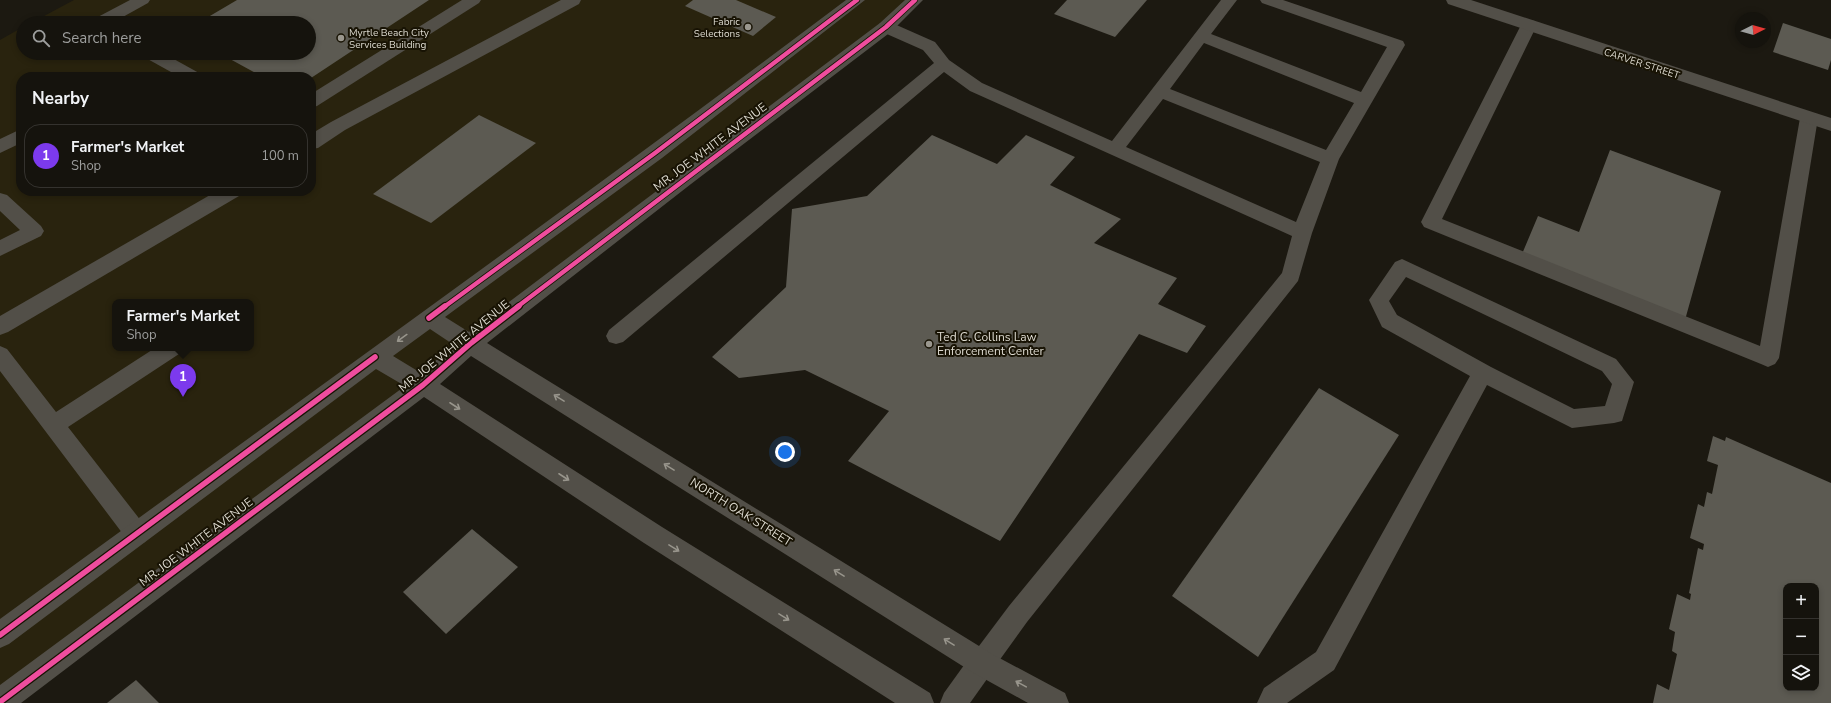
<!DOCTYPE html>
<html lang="en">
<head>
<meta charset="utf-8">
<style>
  :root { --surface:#15130d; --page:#1e1c16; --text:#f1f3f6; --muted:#9d9e9d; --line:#34322e; --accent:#7c3aed }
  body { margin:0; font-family:"Nunito Sans",sans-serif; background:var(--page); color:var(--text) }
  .controls { position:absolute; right:12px; bottom:12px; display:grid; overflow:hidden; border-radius:8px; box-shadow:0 2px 6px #0003 }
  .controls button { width:36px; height:36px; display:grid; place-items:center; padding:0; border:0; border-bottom:1px solid var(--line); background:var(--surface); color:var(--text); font:20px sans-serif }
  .compass { position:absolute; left:1735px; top:12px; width:36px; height:36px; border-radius:50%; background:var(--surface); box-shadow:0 2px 6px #0003; rotate:85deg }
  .you { position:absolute; left:785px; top:452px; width:14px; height:14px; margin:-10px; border:3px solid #fff; border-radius:50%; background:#1a73e8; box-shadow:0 0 0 6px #1a73e833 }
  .badge { display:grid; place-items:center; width:26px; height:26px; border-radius:50%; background:var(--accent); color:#fff; font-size:13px; font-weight:700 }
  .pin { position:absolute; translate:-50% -33px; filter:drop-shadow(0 1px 2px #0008) }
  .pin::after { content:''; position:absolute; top:21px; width:14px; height:12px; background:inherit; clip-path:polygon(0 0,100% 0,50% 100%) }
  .popup { position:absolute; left:112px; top:299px; width:142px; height:52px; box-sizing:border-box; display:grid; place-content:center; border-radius:8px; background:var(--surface); filter:drop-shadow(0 1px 3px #0005); font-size:13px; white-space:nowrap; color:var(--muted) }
  .popup b { font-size:15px; color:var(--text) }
  .popup::after { content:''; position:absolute; left:50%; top:100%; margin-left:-8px; border:8px solid transparent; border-top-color:var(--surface) }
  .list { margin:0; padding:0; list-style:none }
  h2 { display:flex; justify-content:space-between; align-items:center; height:52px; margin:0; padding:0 16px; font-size:17px }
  h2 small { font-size:13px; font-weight:400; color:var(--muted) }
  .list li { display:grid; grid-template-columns:26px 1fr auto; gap:12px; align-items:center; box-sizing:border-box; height:64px; margin:0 8px 8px; padding:0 8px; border:1px solid var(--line); border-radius:16px }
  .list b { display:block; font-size:15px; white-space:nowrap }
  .list p { margin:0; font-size:13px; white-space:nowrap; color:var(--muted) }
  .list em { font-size:13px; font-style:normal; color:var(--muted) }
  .icon { flex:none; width:22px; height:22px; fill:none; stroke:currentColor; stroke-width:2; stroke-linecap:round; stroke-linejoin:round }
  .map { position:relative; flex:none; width:1831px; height:703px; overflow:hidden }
  .search { position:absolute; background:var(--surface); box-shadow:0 2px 6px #0003; left:16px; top:16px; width:300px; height:44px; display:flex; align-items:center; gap:10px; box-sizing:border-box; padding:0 14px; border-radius:22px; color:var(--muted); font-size:15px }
  .panel { position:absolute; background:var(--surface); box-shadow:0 2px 6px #0003; left:16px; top:72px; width:300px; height:124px; border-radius:16px }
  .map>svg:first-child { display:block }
</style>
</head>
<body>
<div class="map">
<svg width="1831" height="703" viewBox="0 0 1831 703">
  <rect width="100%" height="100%" fill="#1c1911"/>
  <path fill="#29230e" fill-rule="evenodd" d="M74,0H915L0,702V40L23,27V53H309V23H31ZM21,77H311V191H21ZM115,302H251V348H115Z"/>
  <g fill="#5c5a52" fill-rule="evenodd">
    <path d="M237,0H429L311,78V77H263L219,53H309V23H198Z"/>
    <path d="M693,0H736L776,17L753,36L685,6Z"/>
    <path d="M1067,0H1147L1115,37L1054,14Z"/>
    <path d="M1783,23L1831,39V60L1828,70L1773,52Z"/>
    <path d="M479,115L536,143L431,223L373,194Z"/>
    <path d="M932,135L997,164L1026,135L1075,157L1050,185L1121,219L1094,243L1177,278L1158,304L1206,326L1187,353L1139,334L1000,541L848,461L889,411L805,370L739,378L712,357L786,287L792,209L867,196Z"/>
    <path d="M1610,150L1721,191L1685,320L1522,254L1538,216L1579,232Z"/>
    <path d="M1319,388L1399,435L1258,657L1172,596Z"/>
    <path d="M1713,436L1725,441L1726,437L1831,483V703H1653L1657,684L1669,690L1677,654L1672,651L1675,632L1669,629L1677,594L1690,600L1691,594L1689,593L1698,548L1703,550L1704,544L1690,538L1698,504L1704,507L1707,492L1712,494L1718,465L1707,461ZM1786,586H1816V688H1786Z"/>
    <path d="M472,529L518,567L446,634L403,592Z"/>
    <path d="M136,680L159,703H107Z"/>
  </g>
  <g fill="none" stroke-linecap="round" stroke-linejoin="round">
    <g fill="#524f48" fill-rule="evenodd">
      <path d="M130,0H150L148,3L112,23H92L94,19Z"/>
      <path d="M462,0H481L479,3L317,106L311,108V94Z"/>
      <path d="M1221,0H1237L1211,34L1361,92L1387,47L1262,3L1260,0H1283L1403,41L1405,45L1339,159L1312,233L1298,281L1027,622L991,672L982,676L973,672L969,663L973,654L1009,606L1282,273L1292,236L970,91L944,72L623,342L616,344L609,342L606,336L609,330L934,63L923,50L880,31L878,27L880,23L886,22L892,23L935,42L949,60L982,83L1112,141ZM1204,43L1354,103L1326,150L1170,89ZM1163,99L1320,162L1296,222L1126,147Z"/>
      <path d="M1529,20L1535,21L1537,25L1442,219L1760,346L1800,118L1803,114L1809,112L1815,114L1818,118L1779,358L1775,364L1768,367L1761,364L1424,227L1421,222L1521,25L1523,21Z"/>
      <path d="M35,53H52C48,59 44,60 37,58Z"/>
      <path d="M142,53H163L199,73L201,77H180L144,57Z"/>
      <path d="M21,129V143L0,153V139Z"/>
      <path d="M0,193L7,195L41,226L44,231L41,236L0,256V240L20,230L0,211Z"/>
      <path d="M1402,259L1616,359L1634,382L1622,421L1614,423L1572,428L1487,385L1334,670L1287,703H1257L1264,688L1316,652L1470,376L1382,327L1369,300L1395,262ZM1406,277L1602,371L1612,384L1605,406L1574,409L1491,367L1397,315L1389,301Z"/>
      <path d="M0,346L7,349L56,412L155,348H182L179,354L68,427L145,526L149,534L145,542L137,545L129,542L0,371Z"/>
    </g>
    <g fill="#524f48" fill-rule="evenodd">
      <path d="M561,0H581L579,4L345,130L318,148L311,149V134L331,122Z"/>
      <path d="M1446,0H1471L1831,118V131L1448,4Z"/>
      <path d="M217,191H242L239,196L8,332L0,335V316Z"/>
      <path d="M982,650L992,654L995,663L992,672L970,703H940L944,693L972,654Z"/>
    </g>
    <path fill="#524f48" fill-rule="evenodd" d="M846,0H865L662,158L445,317L469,332L880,23L905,0H923L892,31L691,184L487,343L992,654L1065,693L1069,703H1028L972,672L471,356L440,384L662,527L930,693L934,703H895L644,543L424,397L21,703H0V685L405,386L376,369L9,644L0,648V619C282,413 567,210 846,0ZM430,329L454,345L421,373L393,356Z"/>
    <g stroke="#181304" stroke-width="6">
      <g id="cycleway-far1">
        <path d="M444,307L655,153L857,0"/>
        <path d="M517,307L886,27L915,0"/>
      </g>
    </g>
    <g stroke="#181304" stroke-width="8">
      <g id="cycleway">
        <path d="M429,318L445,306"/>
        <path d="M0,635L375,357"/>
        <path d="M0,702L423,385L471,343L519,306"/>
      </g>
    </g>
    <use href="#cycleway-far1" stroke="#ef4d9e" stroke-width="4.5"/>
    <use href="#cycleway" stroke="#ef4d9e" stroke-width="5.5"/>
  </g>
  <defs><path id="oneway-shaft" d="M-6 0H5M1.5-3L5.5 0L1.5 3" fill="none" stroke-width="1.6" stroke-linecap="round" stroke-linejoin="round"/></defs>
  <g stroke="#98958c">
    <use href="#oneway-shaft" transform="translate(402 338) rotate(144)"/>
    <use href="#oneway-shaft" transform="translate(559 398) rotate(-148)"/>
    <use href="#oneway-shaft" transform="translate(455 406) rotate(33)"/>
    <use href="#oneway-shaft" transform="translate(669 467) rotate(-148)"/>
    <use href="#oneway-shaft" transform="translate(564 477) rotate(33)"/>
    <use href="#oneway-shaft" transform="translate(674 548) rotate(32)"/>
    <use href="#oneway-shaft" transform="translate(839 573) rotate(-148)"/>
    <use href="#oneway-shaft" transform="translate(784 617) rotate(32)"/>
    <use href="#oneway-shaft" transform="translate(949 642) rotate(-148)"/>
    <use href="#oneway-shaft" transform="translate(1021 684) rotate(-151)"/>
  </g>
  <g fill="#9a978e" stroke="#181304" stroke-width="1.5">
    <circle cx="748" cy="27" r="4"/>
    <circle cx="341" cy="38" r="4"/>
    <circle cx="929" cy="344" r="4"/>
  </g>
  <g text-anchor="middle" stroke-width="4" stroke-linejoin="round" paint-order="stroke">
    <g font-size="10" fill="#dedbd1" stroke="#181304" text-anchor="end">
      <text x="740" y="25">Fabric<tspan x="740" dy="12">Selections</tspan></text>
      <text x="349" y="36" text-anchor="start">Myrtle Beach City<tspan x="349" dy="12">Services Building</tspan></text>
    </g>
    <g font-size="10" fill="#dedbd1" stroke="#181304">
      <text transform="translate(1642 63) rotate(18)" y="4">CARVER STREET</text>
    </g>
    <g font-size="12" fill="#dedbd1" stroke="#181304">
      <text transform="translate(710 147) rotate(-37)" y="4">MR. JOE WHITE AVENUE</text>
      <text transform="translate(454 346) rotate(-39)" y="4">MR. JOE WHITE AVENUE</text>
      <text transform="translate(741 512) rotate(32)" y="4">NORTH OAK STREET</text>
      <text transform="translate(196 542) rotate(-37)" y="4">MR. JOE WHITE AVENUE</text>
    </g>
    <g font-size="12" fill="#dedbd1" stroke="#181304" text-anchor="start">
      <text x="937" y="341">Ted C. Collins Law<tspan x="937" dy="14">Enforcement Center</tspan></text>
    </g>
  </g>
</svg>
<div class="controls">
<button>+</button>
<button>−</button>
<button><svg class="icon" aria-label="layers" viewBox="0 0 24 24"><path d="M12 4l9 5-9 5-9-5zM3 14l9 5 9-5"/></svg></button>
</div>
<svg class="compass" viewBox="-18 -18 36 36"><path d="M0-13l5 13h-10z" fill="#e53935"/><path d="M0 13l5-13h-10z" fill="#9d9e9d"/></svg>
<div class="you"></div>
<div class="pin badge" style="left:183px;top:397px">1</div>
<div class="popup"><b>Farmer's Market</b>Shop</div>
<div class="search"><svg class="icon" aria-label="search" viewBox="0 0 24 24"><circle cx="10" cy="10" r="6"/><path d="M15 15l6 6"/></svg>Search here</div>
<section class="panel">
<h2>Nearby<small></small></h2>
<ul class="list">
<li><span class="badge">1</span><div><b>Farmer's Market</b><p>Shop</p></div><em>100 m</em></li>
</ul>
</section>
</div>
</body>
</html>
